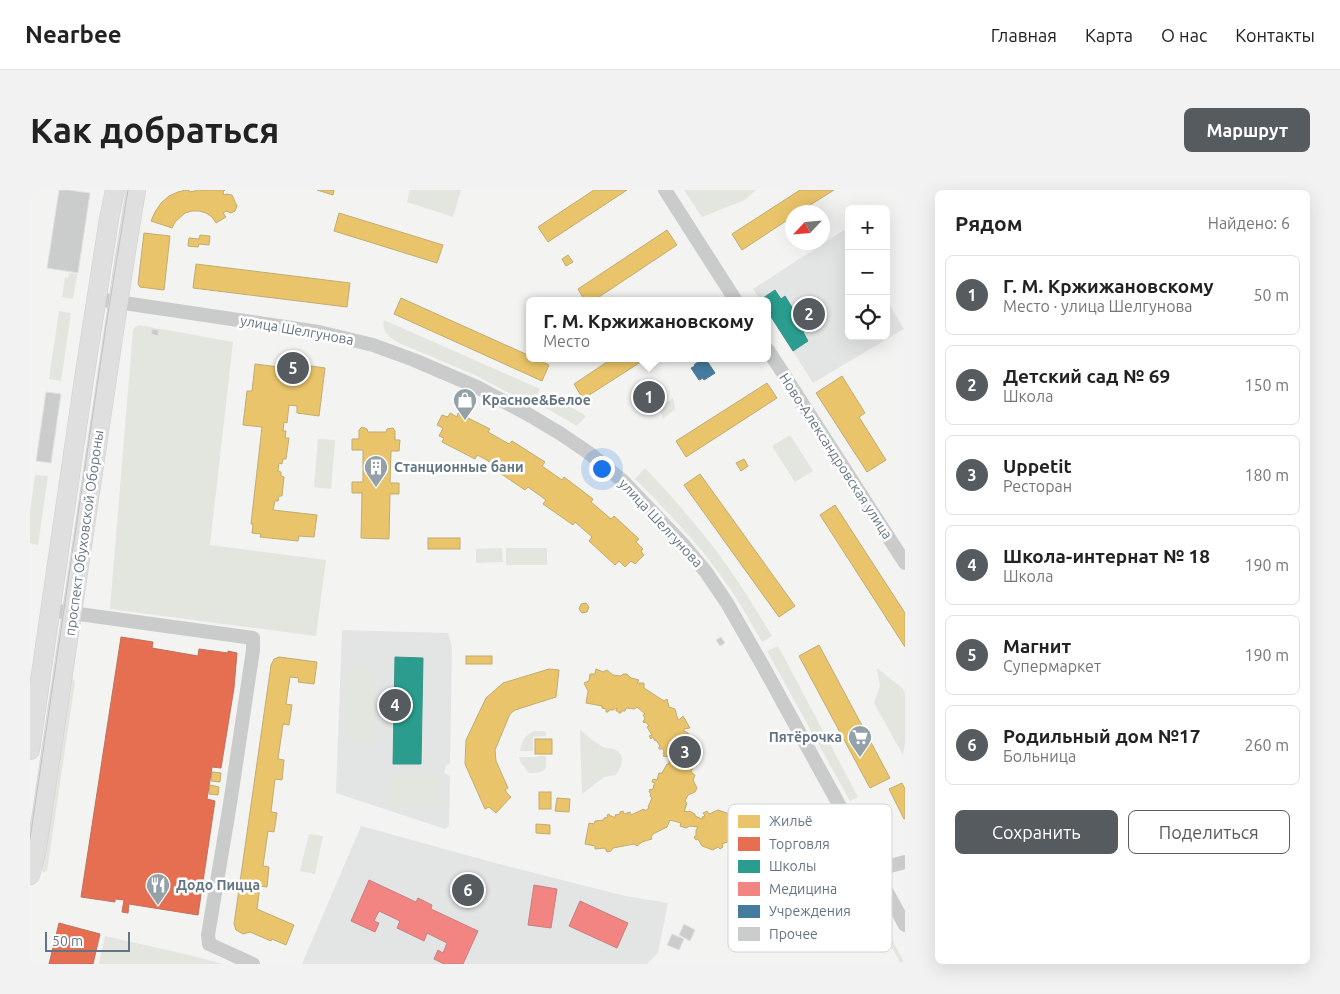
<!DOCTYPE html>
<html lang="ru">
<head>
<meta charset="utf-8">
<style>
  :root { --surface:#fff; --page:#f2f2f2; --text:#222; --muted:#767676; --line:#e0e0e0; --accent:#565b5f }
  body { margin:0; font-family:Ubuntu,sans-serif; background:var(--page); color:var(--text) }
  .controls { position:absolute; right:15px; top:15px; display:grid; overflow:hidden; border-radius:8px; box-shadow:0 5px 20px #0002 }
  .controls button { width:45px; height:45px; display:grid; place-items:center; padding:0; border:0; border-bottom:1px solid var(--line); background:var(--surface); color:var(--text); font:25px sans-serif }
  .compass { position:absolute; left:755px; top:15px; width:45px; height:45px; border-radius:50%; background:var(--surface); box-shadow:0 5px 20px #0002; rotate:244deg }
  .scale { position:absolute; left:15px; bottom:12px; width:85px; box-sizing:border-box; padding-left:5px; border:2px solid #637582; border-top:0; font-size:14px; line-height:18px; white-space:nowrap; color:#637582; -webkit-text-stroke:4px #fff; paint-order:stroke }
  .you { position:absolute; left:571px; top:278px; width:18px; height:18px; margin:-12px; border:4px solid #fff; border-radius:50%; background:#1a73e8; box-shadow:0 0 0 8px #1a73e833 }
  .badge { display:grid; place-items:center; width:32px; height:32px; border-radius:50%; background:var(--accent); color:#fff; font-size:16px; font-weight:700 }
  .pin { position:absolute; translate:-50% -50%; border:2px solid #fff; box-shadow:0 1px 5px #0006 }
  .popup { position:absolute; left:496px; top:107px; width:245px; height:65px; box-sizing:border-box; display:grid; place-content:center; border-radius:8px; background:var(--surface); filter:drop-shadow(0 1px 4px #0005); font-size:16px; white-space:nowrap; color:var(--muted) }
  .popup b { font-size:19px; color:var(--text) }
  .popup::after { content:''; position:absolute; left:50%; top:100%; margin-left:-10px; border:10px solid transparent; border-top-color:var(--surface) }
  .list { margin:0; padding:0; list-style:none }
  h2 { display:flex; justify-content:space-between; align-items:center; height:65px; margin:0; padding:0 20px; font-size:21px }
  h2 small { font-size:16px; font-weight:400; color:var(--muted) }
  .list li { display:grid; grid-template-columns:32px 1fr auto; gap:15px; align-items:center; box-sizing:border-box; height:80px; margin:0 10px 10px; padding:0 10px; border:1px solid var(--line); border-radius:8px }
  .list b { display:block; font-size:19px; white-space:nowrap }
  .list p { margin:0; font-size:16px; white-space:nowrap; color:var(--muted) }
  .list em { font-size:16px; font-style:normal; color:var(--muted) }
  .actions { display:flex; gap:10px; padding:15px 20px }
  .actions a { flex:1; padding:11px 0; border:1px solid var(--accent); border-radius:8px; text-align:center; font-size:18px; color:var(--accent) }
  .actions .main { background:var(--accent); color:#fff }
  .icon { flex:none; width:28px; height:28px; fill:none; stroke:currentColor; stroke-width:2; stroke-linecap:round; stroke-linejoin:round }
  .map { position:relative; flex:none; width:875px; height:774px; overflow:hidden; border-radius:8px }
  header { display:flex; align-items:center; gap:30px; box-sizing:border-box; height:70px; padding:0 25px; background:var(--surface); border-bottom:1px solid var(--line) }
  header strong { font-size:24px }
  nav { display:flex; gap:28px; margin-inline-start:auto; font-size:18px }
  .intro { display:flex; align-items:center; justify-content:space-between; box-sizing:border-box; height:120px; padding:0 30px }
  h1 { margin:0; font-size:35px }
  .button { padding:12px 22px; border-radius:8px; background:var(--accent); color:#fff; font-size:18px; font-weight:700 }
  main { display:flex; gap:30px; padding:0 30px }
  aside { flex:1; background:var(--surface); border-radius:8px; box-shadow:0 5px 20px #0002 }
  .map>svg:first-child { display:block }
</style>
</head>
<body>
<header>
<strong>Nearbee</strong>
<nav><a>Главная</a><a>Карта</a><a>О нас</a><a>Контакты</a></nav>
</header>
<div class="intro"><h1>Как добраться</h1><a class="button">Маршрут</a></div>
<main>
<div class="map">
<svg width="875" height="774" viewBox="0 0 875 774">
  <rect width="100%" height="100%" fill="#f3f3f1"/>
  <g fill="#e3e5e4">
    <path d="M814,40L819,48V146H856V109L874,139L783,193L738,122V111H731L723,99Z"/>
    <path d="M312,440L418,443L422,457L420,573L416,576L414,583L420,586L419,636L415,639L306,603Z"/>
    <path d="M331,636L469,674L595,706L638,713L628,763L617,774H272Z"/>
  </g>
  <g fill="#e2e6df">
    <path d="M380,0H431L423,27L377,12Z"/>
    <path d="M654,0H726L715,10L672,27Z"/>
    <path d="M39,83L47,84L43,109L32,107L35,87L38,88Z"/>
    <path d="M29,121L41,123L31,191L19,189Z"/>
    <path d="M354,130L510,199L502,215L445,185L369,153C360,148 351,141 354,130Z"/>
    <path d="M109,135L203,152L180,355L296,370L286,446L80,419L103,140L105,137Z"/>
    <path d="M517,203L556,226L547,236L511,215Z"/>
    <path d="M643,208L645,219L633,229L629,218Z"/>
    <path d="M760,245L783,281L765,292L742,256Z"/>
    <path d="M288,249L305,250L301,299L284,297Z"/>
    <path d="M615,278C640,304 663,331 685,359C706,387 724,416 742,446L732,452C720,431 708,409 694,390C668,353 637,321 605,289Z"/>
    <path d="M5,285L18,286L8,355L0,353V322Z"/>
    <path d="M472,358L473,372L446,373V359Z"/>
    <rect x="476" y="358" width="41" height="17"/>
    <path d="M748,456L828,607L820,611L737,461Z"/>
    <path d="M847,478L872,498L875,503V554L873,565L844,513L850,496Z"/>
    <path d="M316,480H346L345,552L315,551Z"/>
    <path d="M40,489H43L45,492L17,681L14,683L11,679Z"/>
    <path d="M550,540C557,545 565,553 573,557C577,559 582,558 585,560C597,565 591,577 586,585L574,587L552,604Z"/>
    <path d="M505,541H514L516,542V546L503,547V559L502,561H490C492,551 495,544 505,541Z"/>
    <path d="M508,566H516V578C512,583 505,583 499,583L491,573L489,567H506Z"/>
    <path d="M360,584L411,585L410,619L359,618Z"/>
    <path d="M279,644L293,646L285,684L270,681Z"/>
    <path d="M815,662L820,670L875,774H871L811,663Z"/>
    <path d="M75,746L155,764L193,774H69Z"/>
  </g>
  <g fill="#e9c46a" stroke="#c1ac71">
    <path d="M156,0H159V2L165,1L166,0H195L193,2L194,5L197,4L202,5L207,16L205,21L201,23L196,21L193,23L196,27L186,33L182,27L176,23L169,21H162L155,23L145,32L142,38L121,31L125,22L131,13L139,6L148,2Z"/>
    <path d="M287,0H304L303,5Z"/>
    <path d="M564,0H597L518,52L508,37Z"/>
    <path d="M770,0H804L769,22H762V27L712,60L702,44Z"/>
    <path d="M309,23L413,55L407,73L304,41Z"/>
    <path d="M637,40L647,55L563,111H555L548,99Z"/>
    <path d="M114,43L140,46L134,100L110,97L108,94Z"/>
    <path d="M170,45L180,46L179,55L169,54L168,57L158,56L159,48L169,49Z"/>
    <path d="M538,65L543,72L536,76L532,69Z"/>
    <path d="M166,74L320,93L317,117L163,98Z"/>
    <path d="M371,108L500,166V168H505L519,175L512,191L364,124Z"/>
    <path d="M583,168H617L553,209L544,194Z"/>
    <path d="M259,173L295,178L289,226L267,223V216L259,215L257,233L254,232L253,241H256L255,248H259L256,269H253L252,274L249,273L248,281L251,282V286L254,287L252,306H249L248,311H245L243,320L287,325L284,347L269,346L268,351L230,347L231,344L222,343L223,334H221L232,237L213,235L217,201H222L225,174L258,178Z"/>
    <path d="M812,186L835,223L829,227L856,270L837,282L786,203Z"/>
    <path d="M737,193L747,208L656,267L646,251Z"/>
    <path d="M420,223L427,227L428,223L460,239L458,242L479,254L482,251L515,272L512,276L532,290L534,287L563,309L561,312L581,329L584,326L609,349L606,352L613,359L611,361L614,365L605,374L601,371L595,377L589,371L585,375L559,351L562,347L553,339L545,332L543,335L513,314L516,310L498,297L495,300L464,279L466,276L455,269L447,265L445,269L412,252L414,248L409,246L413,238L407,235L412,225L418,227Z"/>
    <path d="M332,237L337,239L338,242H356L357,239L363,238L365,241V250H370L369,261H361L360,293H369V304H360L359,349L331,348L332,303H322V292H333V260H322V249H329V240Z"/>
    <path d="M714,269L718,276L711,281L706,273Z"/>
    <path d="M670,284L765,416L749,427L654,295Z"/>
    <path d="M805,315L875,423V457L790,325Z"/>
    <rect x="398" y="348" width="32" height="11"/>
    <path d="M556,413L559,417L557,422L552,423L549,419L551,414Z"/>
    <path d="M789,455L860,588L840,598L769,466Z"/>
    <rect x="436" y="466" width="26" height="8"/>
    <path d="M249,467L287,472L284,494L268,492L269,488L260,487L256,514L262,515L259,535L253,534L248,569L254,570L252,590L245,589L241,622L247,623L244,642L238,641L233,676L239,677L237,697L230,696L227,719L264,735L256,755L242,749L241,751L220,742L213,744L206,740L204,734L241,475L244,469Z"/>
    <path d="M519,479L529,480L526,507L485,520L480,524L465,560L466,571L478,598L475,600L477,603L481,607L466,623L459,617L455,619L435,574L436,550L456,508L473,493Z"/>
    <path d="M566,479L573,482L577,480L583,485L591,486L593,484H597L601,488L609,490L607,493H614V498L634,511L637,509L639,517L645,519L648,530L650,529L653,526L660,538L654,539V541L658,543L660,548L663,552L659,554L661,558L658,560V575L663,577L661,582L665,585L663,590L667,598L665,602L658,605L655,611L657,613L654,622L655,621L658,622L659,621L665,624V626L672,629H673L672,627L675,626L673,623L677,621L679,624L688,620L697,623L699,628L701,627L702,629L700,631L704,639L703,652L700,651L692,654L693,657L690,659L688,657L683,660L672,656L668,649L666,650L664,647L666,646V640L668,637L660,636L656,638L650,636L651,633L640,630L637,637L623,644L621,647L622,649L612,652L607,656L604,654L583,658L581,661L577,662L575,658L565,659V656L555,654L559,633L564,634L565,631L574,630V628L578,627L577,625L579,624L580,626H582L583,627H586L585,625L590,624V622L593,621L594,624L600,622L601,625L614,619L615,621L619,618L618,617L622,608L620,606L621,603L619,602L620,599L622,600L624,597L623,596L625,593L622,592L623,589L627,590L629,583H632L637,574H639V567L633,566L635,564H633L634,562L633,559H629V557L630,556L626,550L625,551L623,547L621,549L619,546L622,545L617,537L619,536L615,531V533L613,532L615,528L613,525L615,524L607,517L605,519L596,518L595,521H591V523H589L588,521H586L587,518L583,520H579L578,522H576V519L572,518V516L556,513L558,501L554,493L559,491L560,484H565Z"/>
    <rect x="505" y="549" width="17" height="15"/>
    <path d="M182,582L191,583L190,592L181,591Z"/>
    <path d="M872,593L875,599V629H874L859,599Z"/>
    <path d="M180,595L189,597L188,605L179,604Z"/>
    <rect x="509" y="602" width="12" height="17"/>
    <path d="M527,608L540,609L539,622L525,621Z"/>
    <path d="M506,634L520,635V644L506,643Z"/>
  </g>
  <g fill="#e76f51" stroke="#bf7160">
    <path d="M91,447L123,452L122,458L168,466L169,459L198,463V461L207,463L204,498L191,578L182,577L177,609L185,611L168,725L99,714L98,723L92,722L94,710L85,709V712L51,707Z"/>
    <path d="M29,733L70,744L63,774H19Z"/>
  </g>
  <g fill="#2a9d8f" stroke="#3b918b">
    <path d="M745,100L751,109L755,106L776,140L773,142L778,151L763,161L738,122V111H731L730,110Z"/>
    <path d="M365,467L393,468L391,574H363Z"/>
  </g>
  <g fill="#f28482" stroke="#c78082">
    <path d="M339,690L386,712L388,708L402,715L401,719L448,741L433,774H414L404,769L408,760L413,763L417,753L397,743L394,751L367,738L370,731L349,721L344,731L349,733L345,742L321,731Z"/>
    <path d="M504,695L527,699L521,738L498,735Z"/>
    <path d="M550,711L598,733L587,758L539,736Z"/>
  </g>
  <path fill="#457b9d" stroke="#4e7995" d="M673,168H675L685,183L674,190L673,188L669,190L661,178L665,176L664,175Z"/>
  <g fill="#cbcdcd" stroke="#e2e2e1">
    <path d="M29,0H39L60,3L48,83L17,78Z"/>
    <path d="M122,139L129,140L128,146L121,144Z"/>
    <path d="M16,202L31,204L21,273L6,271Z"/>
    <path d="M691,447L695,453L690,456L686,450Z"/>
    <path d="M654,734L665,740L660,751L649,745Z"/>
    <path d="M642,744L654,749L649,760L637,755Z"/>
  </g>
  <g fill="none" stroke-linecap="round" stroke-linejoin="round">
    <g stroke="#cfcfcf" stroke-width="20">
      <g id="major">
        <path d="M0,560L54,189L79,29L85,0"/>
        <path d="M0,685L6,662L13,617L94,74L106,0"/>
      </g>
    </g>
    <g stroke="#cacccc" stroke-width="14">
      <path d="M635,0L706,111"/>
      <path d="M67,109L289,142L343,155L384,170L447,197L501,226L531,244L559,263L594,292L652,353L676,382L697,413L733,476L875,735"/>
      <path d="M738,160L875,373"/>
      <path d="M20,420L223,448V460L200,614L178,745L179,754L223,774"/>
      <path d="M845,680L875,672"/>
    </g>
    <use href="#major" stroke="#dfdfe0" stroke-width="19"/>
    <path stroke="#c0c2c2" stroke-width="1" d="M0,649L76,136L98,0"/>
  </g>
  <defs>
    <g id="shop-pin" transform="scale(1.25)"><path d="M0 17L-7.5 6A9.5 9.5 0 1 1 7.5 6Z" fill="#95a1a9" stroke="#fff"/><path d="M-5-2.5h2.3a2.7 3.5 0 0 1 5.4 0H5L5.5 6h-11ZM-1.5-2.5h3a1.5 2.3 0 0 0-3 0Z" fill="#fff"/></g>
    <g id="building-pin" transform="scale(1.25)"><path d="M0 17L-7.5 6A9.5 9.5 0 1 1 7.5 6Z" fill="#95a1a9" stroke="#fff"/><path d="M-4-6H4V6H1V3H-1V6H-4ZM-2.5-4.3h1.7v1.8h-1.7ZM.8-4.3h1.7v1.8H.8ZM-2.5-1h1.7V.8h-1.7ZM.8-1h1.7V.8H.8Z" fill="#fff"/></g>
    <g id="supermarket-pin" transform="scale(1.25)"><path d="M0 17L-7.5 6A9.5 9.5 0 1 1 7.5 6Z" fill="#95a1a9" stroke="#fff"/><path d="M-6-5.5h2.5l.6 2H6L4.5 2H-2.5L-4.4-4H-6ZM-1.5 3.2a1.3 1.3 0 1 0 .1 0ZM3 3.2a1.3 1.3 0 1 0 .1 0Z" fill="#fff"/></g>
    <g id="restaurant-pin" transform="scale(1.25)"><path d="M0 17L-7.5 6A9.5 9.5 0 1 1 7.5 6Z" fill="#95a1a9" stroke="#fff"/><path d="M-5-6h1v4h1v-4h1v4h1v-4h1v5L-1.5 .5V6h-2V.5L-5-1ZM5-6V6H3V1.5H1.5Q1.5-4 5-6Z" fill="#fff"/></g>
  </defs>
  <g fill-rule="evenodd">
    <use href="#shop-pin" x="435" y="210"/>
    <use href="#building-pin" x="346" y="277"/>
    <use href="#supermarket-pin" x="830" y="547"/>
    <use href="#restaurant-pin" x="128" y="695"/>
  </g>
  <g text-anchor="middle" stroke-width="5" stroke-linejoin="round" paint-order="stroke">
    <g font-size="14" fill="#637582" stroke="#fff">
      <text transform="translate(267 140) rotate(10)" y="5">улица Шелгунова</text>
      <text transform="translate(806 266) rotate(57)" y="5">Ново-Александровская улица</text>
      <text transform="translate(631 333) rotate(47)" y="5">улица Шелгунова</text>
      <text transform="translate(54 343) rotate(-82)" y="5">проспект Обуховской Обороны</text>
    </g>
    <g font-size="14" font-weight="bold" fill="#637582" stroke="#fff" text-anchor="start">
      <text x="452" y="215">Красное&amp;Белое</text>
      <text x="364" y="282">Станционные бани</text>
      <text x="812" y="552" text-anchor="end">Пятёрочка</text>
      <text x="146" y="700">Додо Пицца</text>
    </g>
  </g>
  <rect x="698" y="614" width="164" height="148" rx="8" fill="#fff" stroke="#d0d6da" stroke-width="1"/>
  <rect x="708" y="625" width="22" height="13" fill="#e9c46a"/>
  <rect x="708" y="647" width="22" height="14" fill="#e76f51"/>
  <rect x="708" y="670" width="22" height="13" fill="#2a9d8f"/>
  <rect x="708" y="692" width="22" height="14" fill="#f28482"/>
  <rect x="708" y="715" width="22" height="13" fill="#457b9d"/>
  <rect x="708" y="737" width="22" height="14" fill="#cbcdcd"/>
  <g font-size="14" fill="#637582">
    <text x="739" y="636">Жильё</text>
    <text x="739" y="659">Торговля</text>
    <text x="739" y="681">Школы</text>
    <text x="739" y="704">Медицина</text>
    <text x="739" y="726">Учреждения</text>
    <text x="739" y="749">Прочее</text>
  </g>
</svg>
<div class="controls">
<button>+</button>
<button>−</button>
<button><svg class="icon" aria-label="locate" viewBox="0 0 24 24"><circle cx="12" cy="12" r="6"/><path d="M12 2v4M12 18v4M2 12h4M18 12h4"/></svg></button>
</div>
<svg class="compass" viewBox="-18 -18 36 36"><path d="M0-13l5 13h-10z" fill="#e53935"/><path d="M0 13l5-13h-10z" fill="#767676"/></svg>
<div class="scale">50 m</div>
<div class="you"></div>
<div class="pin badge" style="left:619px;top:207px">1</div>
<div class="popup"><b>Г. М. Кржижановскому</b>Место</div>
<div class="pin badge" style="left:779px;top:124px">2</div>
<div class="pin badge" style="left:655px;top:562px">3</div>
<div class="pin badge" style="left:365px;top:515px">4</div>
<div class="pin badge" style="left:263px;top:178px">5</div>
<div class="pin badge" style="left:438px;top:700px">6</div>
</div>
<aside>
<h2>Рядом<small>Найдено: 6</small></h2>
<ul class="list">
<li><span class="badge">1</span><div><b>Г. М. Кржижановскому</b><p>Место · улица Шелгунова</p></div><em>50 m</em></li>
<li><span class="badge">2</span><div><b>Детский сад № 69</b><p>Школа</p></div><em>150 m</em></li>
<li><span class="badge">3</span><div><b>Uppetit</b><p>Ресторан</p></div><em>180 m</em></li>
<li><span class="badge">4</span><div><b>Школа-интернат № 18</b><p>Школа</p></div><em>190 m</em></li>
<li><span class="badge">5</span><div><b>Магнит</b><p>Супермаркет</p></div><em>190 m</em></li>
<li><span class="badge">6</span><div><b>Родильный дом №17</b><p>Больница</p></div><em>260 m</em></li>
</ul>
<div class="actions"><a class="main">Сохранить</a><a>Поделиться</a></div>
</aside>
</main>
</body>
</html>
